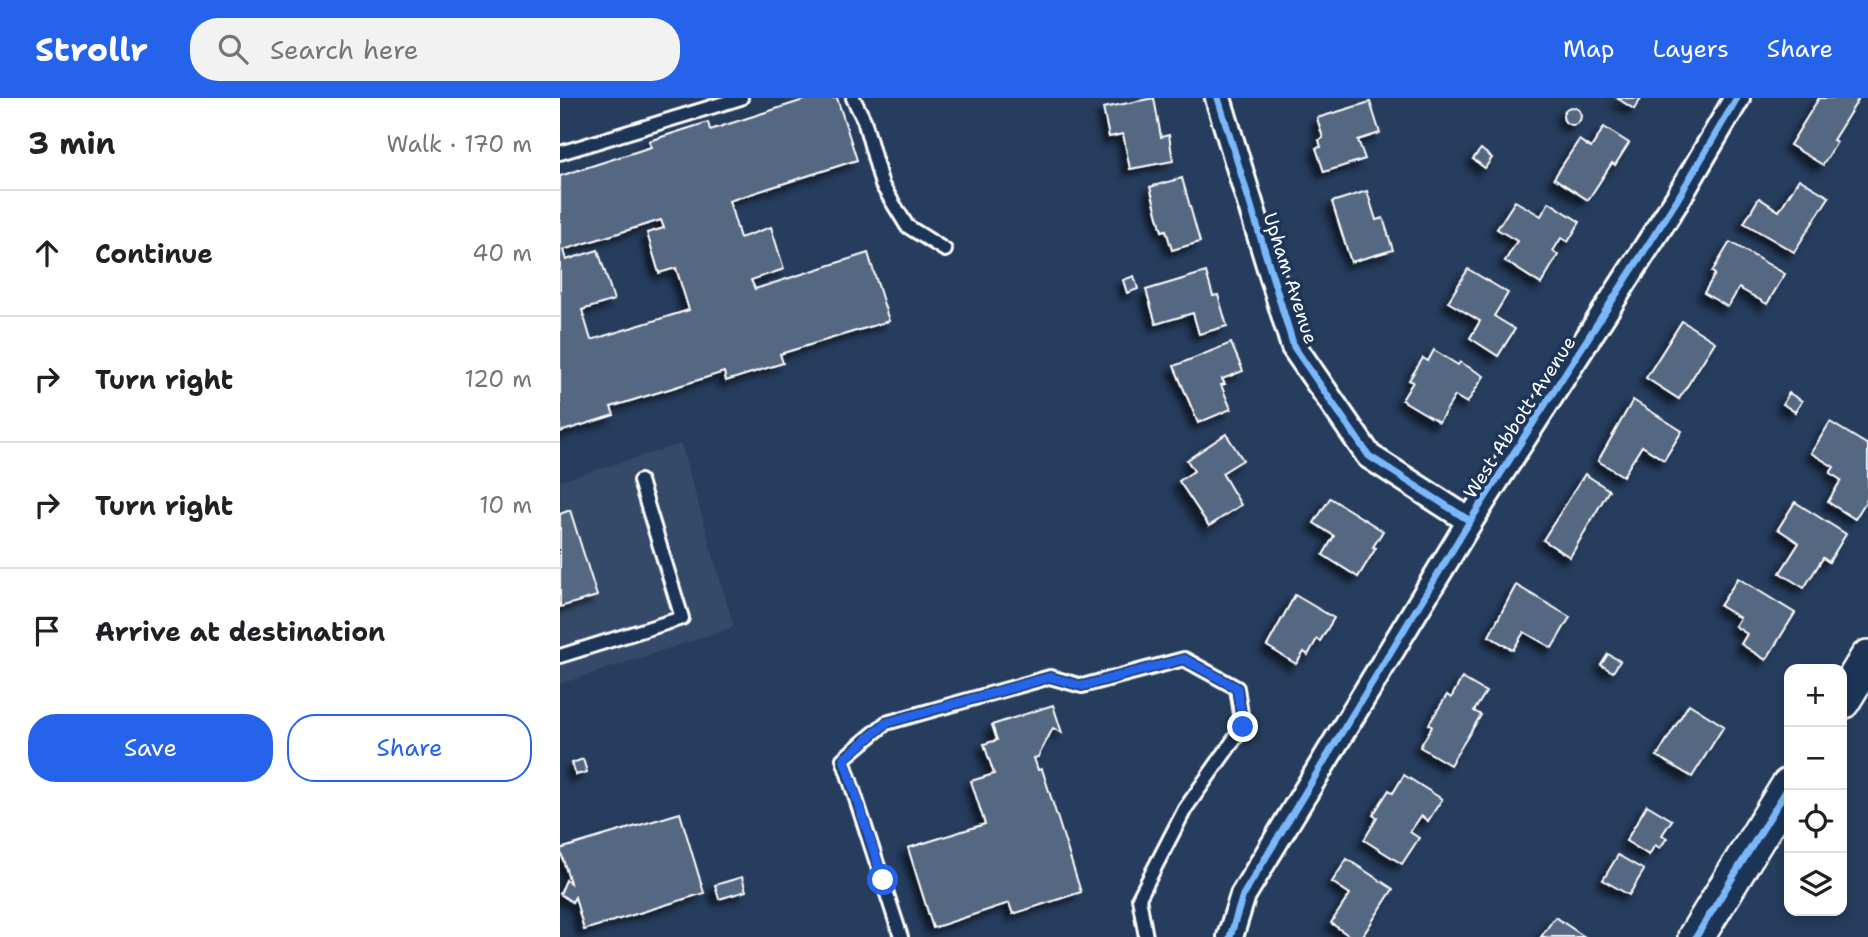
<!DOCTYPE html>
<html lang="en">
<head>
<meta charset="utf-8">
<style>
  :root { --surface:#fff; --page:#f2f2f2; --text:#202124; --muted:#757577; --line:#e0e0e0; --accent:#2563eb }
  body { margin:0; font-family:"Shantell Sans",sans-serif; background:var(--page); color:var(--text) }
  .controls { position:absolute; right:21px; bottom:21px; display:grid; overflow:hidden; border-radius:14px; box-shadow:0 4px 10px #0003 }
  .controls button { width:63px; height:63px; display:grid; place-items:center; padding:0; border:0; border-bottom:2px solid var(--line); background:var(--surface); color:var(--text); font:35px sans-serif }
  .stop { position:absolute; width:21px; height:21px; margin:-16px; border:5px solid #2563eb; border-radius:50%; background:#fff }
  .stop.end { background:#2563eb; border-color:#fff; box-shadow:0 2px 7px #0008 }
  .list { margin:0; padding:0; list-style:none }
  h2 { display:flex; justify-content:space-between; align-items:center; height:91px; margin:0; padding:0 28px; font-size:30px }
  h2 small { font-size:23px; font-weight:400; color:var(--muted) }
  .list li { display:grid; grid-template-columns:46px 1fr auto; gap:21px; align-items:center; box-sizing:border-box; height:126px; padding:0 28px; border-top:2px solid var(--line) }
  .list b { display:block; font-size:26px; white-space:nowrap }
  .list em { font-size:23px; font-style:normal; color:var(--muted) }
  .actions { display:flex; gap:14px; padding:21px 28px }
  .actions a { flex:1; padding:16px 0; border:2px solid var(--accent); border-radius:28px; text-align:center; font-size:24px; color:var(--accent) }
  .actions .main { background:var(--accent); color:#fff }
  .icon { flex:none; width:38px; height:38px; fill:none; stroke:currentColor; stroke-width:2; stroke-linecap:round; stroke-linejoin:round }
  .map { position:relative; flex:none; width:1308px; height:839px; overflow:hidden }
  header { display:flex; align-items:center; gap:42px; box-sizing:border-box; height:98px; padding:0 35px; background:var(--accent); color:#fff }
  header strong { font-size:33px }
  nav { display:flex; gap:38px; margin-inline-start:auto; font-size:24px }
  .search { width:490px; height:63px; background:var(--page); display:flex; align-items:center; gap:18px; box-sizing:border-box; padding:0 24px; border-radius:28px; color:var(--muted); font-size:26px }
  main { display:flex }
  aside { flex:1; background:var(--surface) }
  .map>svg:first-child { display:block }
</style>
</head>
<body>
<header>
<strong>Strollr</strong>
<div class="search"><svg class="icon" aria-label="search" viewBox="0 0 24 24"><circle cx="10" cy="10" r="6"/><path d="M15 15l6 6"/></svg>Search here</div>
<nav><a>Map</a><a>Layers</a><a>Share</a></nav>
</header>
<main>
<aside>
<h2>3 min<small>Walk · 170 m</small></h2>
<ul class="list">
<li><svg class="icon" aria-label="ahead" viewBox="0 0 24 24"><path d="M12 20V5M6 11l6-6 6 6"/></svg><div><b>Continue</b></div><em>40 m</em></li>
<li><svg class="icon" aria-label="right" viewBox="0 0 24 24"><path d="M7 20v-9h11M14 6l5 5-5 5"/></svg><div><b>Turn right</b></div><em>120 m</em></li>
<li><svg class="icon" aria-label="right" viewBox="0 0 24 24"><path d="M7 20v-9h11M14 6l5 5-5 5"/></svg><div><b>Turn right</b></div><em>10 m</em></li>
<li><svg class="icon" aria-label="arrive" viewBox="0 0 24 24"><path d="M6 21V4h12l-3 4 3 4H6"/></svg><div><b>Arrive at destination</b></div></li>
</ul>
<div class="actions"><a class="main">Save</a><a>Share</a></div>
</aside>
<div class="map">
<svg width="1308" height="839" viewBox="0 0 1308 839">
  <defs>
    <filter id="shadow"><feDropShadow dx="-6" dy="6" stdDeviation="3.5" flood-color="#0009"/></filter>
  </defs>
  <rect width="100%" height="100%" fill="#263d5e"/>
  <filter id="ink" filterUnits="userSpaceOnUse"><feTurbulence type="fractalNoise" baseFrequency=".0143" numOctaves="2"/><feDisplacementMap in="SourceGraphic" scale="14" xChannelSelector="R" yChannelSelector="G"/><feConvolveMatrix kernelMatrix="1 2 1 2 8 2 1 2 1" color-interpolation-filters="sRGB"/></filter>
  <g filter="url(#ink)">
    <path fill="#344a68" d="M121,346L174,529L0,586V383Z"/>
    <g fill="#556781" stroke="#fff" stroke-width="2" fill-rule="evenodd" filter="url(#shadow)">
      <path d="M250,0H277L297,62L169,103L180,140L211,129L224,171L191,182L195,191L308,155L329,223L220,256L223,265L166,283L164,274L51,309L54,317L0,334V78L91,49L89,43L148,24L150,32ZM101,122L104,130L87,135L99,175L116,170L129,212L31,242L22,212L54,202L38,152L6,162L3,152Z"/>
      <path d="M594,0L601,39L609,37L613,63L570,71L563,36L549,39L543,10Z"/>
      <path d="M1057,0H1081L1074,11Z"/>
      <path d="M1259,0H1295L1298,2L1273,42L1277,44L1263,67L1230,47Z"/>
      <path d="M810,4L820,35L798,42L805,61L764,74L756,50L761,49L759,42L763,40L757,20Z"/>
      <circle cx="1012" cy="18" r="9"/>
      <path d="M1044,29L1069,45L1055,67L1052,65L1028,102L994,80L1019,42L1031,50Z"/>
      <path d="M921,51L932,60L925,70L913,61Z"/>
      <path d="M622,80L640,144L612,152L606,132L602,133L590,89Z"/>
      <path d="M1239,81L1269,99L1234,154L1184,125L1199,100L1219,113Z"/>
      <path d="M807,93L816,122L823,120L833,152L791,164L772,104Z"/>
      <path d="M955,103L981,118L989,104L1020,124L1008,144L1001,140L993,153L998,157L981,186L945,163L957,143L937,131Z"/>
      <path d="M1170,144L1225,176L1207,206L1179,190L1168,209L1144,195L1155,176L1152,174Z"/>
      <path d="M908,171L948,195L934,218L955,231L938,258L910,240L920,223L888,204Z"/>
      <path d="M646,174L653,198L658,197L667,228L639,236L633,215L596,226L586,192Z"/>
      <path d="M574,178L578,191L567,195L563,182Z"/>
      <path d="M1122,223L1155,244L1119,301L1086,280Z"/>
      <path d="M671,245L683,273L662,281L665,286L661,287L671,311L638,325L614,268Z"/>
      <path d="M874,252L898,267L900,264L924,278L907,305L895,298L879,324L842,302L853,284L849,282L863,260L868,263Z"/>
      <path d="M1229,295L1242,303L1235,314L1223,306Z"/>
      <path d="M1073,302L1122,333L1104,362L1082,348L1063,378L1038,363Z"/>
      <path d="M1270,324L1308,347V400L1295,421L1268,404L1281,382L1270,375L1274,369L1251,355Z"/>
      <path d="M666,336L683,362L662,375L681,407L649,428L619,383L634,373L627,362Z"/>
      <path d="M1025,376L1049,392L1010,459L983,442Z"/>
      <path d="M770,400L823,433L813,449L816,450L798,479L763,457L774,438L754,425Z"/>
      <path d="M1235,404L1286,436L1269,464L1263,460L1244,490L1220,475L1239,445L1218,431Z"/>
      <path d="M10,412L37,498L0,509V416Z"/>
      <path d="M1178,480L1235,515L1206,562L1181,546L1187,536L1175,528L1180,520L1160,508Z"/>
      <path d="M956,487L1010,519L992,550L964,534L953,552L929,538Z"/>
      <path d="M735,497L774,520L760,543L757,541L748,557L744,554L736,566L707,548Z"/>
      <path d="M1048,556L1060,563L1053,574L1041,567Z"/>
      <path d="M902,580L926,594L914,613L921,617L890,667L860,649L872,629L869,626L887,597L891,600Z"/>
      <path d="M1129,606L1164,628L1132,679L1097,658Z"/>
      <path d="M493,607L502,635L493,630L478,659L474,660L478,672L482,671L521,794L453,816L449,805L373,830L348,750L425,726L411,683L434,676L424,646L437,642L432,627Z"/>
      <path d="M23,661L27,674L16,677L12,665Z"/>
      <path d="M844,677L882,701L868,723L861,718L850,734L859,740L842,766L804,742L817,720L813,717L829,692L833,695Z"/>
      <path d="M1087,707L1112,722L1102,737L1107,740L1100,750L1095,747L1089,757L1066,743Z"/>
      <path d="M120,715L144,795L24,832L15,799L12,804L0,796L6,782L10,785L0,751Z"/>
      <path d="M1058,757L1084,772L1069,797L1043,782Z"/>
      <path d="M787,761L833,791L802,839H791L771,825L790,796L772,784Z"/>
      <path d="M182,779L186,793L159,801L155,787Z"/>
      <path d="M995,819L1025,839H981Z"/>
    </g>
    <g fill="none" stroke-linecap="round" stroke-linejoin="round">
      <g stroke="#fff" stroke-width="18">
        <g id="lane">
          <path d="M293,0L304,22L322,87L347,128L385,152"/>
          <path d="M0,55L181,0"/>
          <path d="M0,558L122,520L80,383"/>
          <path d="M341,839L283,661L326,625L490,579L522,588L624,561L677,590L683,629L625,711L579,800L586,839"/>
        </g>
      </g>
      <g stroke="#fff" stroke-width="30">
        <g id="street">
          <path d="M658,0L734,249L809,358L910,423"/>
          <path d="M670,839L683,797L910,423L1117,102L1177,0"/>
        </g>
      </g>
      <g stroke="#fff" stroke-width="40">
        <g id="secondary">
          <path d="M1282,603L1308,560"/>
          <path d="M1136,839L1229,688"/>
        </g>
      </g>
      <use href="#lane" stroke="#1d3557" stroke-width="12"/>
      <use href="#street" stroke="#1d3557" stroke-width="24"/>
      <use href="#secondary" stroke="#1d3557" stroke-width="35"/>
      <g stroke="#1d3557" stroke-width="11">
        <g id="cycleway">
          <path d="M658,0L734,249L809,358L910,423"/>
          <path d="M670,839L683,797L910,423L1117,102L1177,0"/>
          <path d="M1136,839L1229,688"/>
        </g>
      </g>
      <use href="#cycleway" stroke="#7ab7fb" stroke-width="7"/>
    </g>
  </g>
  <g fill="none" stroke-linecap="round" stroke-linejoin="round" filter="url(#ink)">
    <path stroke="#2563eb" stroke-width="9" d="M323,782L284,661L326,625L490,579L522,588L624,561L677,590L683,629"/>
  </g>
  <g text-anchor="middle" stroke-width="7" stroke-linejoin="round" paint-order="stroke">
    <g font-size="19" fill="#fff" stroke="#1d3557">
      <text transform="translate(731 180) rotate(72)" y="7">Upham Avenue</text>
      <text transform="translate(959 319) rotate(-57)" y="7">West Abbott Avenue</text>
    </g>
  </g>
</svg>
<div class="controls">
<button>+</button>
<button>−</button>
<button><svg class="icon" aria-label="locate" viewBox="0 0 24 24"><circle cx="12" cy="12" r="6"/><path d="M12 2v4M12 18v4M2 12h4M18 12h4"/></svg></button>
<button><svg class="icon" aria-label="layers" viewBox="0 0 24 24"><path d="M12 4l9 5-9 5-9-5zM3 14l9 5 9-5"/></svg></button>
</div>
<div class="stop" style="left:323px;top:782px"></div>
<div class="stop end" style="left:683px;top:629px"></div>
</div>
</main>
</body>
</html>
